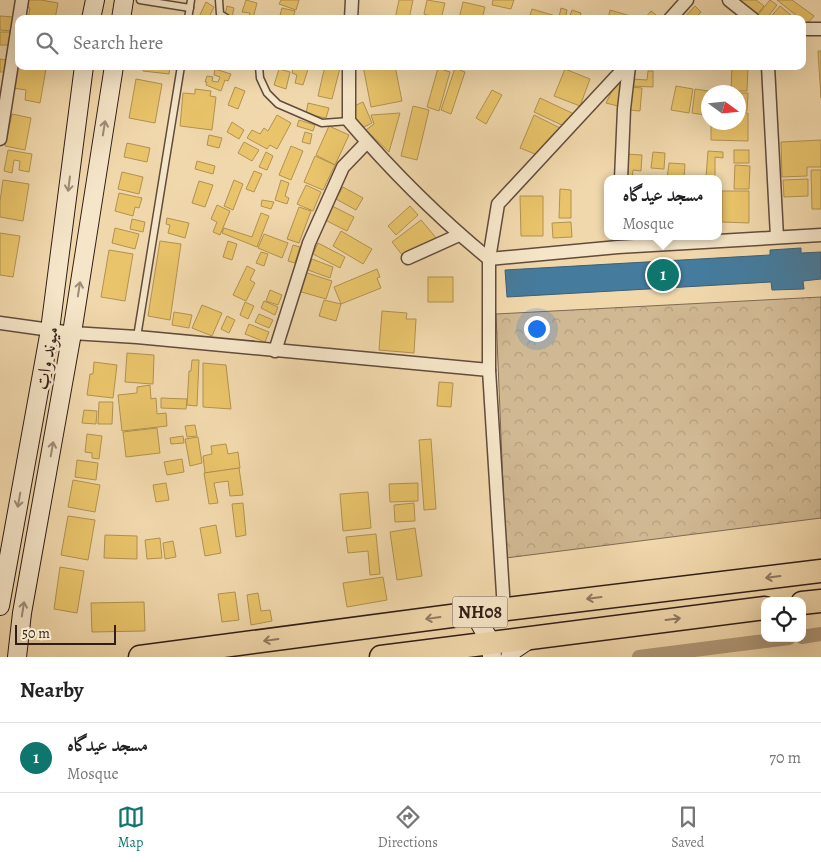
<!DOCTYPE html>
<html lang="en">
<head>
<meta charset="utf-8">
<style>
  :root { --surface:#fff; --page:#f2f2f2; --text:#222; --muted:#767676; --line:#e0e0e0; --accent:#0f766e }
  body { margin:0; font-family:Alegreya,Amiri,serif; background:var(--page); color:var(--text) }
  .controls { position:absolute; right:15px; bottom:15px; display:grid; overflow:hidden; border-radius:10px; box-shadow:0 5px 20px #0002 }
  .controls button { width:45px; height:45px; display:grid; place-items:center; padding:0; border:0; border-bottom:1px solid var(--line); background:var(--surface); color:var(--text); font:25px sans-serif }
  .compass { position:absolute; left:701px; top:85px; width:45px; height:45px; border-radius:50%; background:var(--surface); box-shadow:0 5px 20px #0002; rotate:105deg }
  .scale { position:absolute; left:15px; bottom:12px; width:101px; box-sizing:border-box; padding-left:5px; border:2px solid #311d16; border-top:0; font-size:14px; line-height:18px; white-space:nowrap; color:#311d16; -webkit-text-stroke:4px #f6e6c9; paint-order:stroke }
  .you { position:absolute; left:536px; top:328px; width:18px; height:18px; margin:-12px; border:4px solid #fff; border-radius:50%; background:#1a73e8; box-shadow:0 0 0 8px #1a73e833 }
  .badge { display:grid; place-items:center; width:32px; height:32px; border-radius:50%; background:var(--accent); color:#fff; font-size:16px; font-weight:700 }
  .pin { position:absolute; translate:-50% -50%; border:2px solid #fff; box-shadow:0 1px 5px #0006 }
  .popup { position:absolute; left:604px; top:175px; width:118px; height:65px; box-sizing:border-box; display:grid; place-content:center; border-radius:10px; background:var(--surface); filter:drop-shadow(0 1px 4px #0005); font-size:16px; white-space:nowrap; color:var(--muted) }
  .popup b { font-size:19px; color:var(--text) }
  .popup::after { content:''; position:absolute; left:50%; top:100%; margin-left:-10px; border:10px solid transparent; border-top-color:var(--surface) }
  .list { margin:0; padding:0; list-style:none }
  h2 { display:flex; justify-content:space-between; align-items:center; height:65px; margin:0; padding:0 20px; font-size:21px }
  h2 small { font-size:16px; font-weight:400; color:var(--muted) }
  .list li { display:grid; grid-template-columns:32px 1fr auto; gap:15px; align-items:center; box-sizing:border-box; height:70px; padding:0 20px; border-top:1px solid var(--line) }
  .list b { display:block; font-size:19px; white-space:nowrap }
  .list p { margin:0; font-size:16px; white-space:nowrap; color:var(--muted) }
  .list em { font-size:16px; font-style:normal; color:var(--muted) }
  .icon { flex:none; width:28px; height:28px; fill:none; stroke:currentColor; stroke-width:2; stroke-linecap:round; stroke-linejoin:round }
  .map { position:relative; flex:none; width:821px; height:657px; overflow:hidden }
  .search { position:absolute; background:var(--surface); box-shadow:0 5px 20px #0002; left:15px; right:15px; top:15px; height:55px; display:flex; align-items:center; gap:12px; box-sizing:border-box; padding:0 18px; border-radius:10px; color:var(--muted); font-size:19px }
  .sheet { height:135px; background:var(--surface) }
  nav { display:flex; justify-content:space-around; align-items:center; box-sizing:border-box; height:70px; border-top:1px solid var(--line); background:var(--surface); font-size:14px; color:var(--muted) }
  nav a { display:grid; justify-items:center; gap:2px }
  nav .on { color:var(--accent) }
  .map>svg:first-child { display:block }
</style>
</head>
<body>
<div class="map">
<svg width="821" height="657" viewBox="0 0 821 657">
  <defs>
    <pattern id="park-crowns" width="20" height="18" patternUnits="userSpaceOnUse" patternTransform="scale(1.25)"><rect width="20" height="18" fill="#d0b892"/><path d="M2 6a3 3 0 1 1 6 0M12 15a3 3 0 1 1 6 0" fill="none" stroke="#b39e7d"/></pattern>
  </defs>
  <rect width="100%" height="100%" fill="#f1d8ac"/>
  <filter id="stains"><feTurbulence type="fractalNoise" baseFrequency=".004" numOctaves="4"/><feColorMatrix values="0 0 0 0 .2 0 0 0 0 .09 0 0 0 0 .02 0 0 0 .5 -.17"/></filter>
  <radialGradient id="worn" r=".72"><stop offset=".6" stop-color="#630" stop-opacity="0"/><stop offset="1" stop-color="#630" stop-opacity=".3"/></radialGradient>
  <path fill="url(#park-crowns)" stroke="#806a54" d="M821,297V518L506,558L496,314Z"/>
  <g fill="#e9c46a" stroke="#b29251">
    <path d="M27,0H41L58,3L55,19H28L30,8L26,7Z"/>
    <path d="M246,0L257,3L253,18L249,17L250,13L242,12Z"/>
    <path d="M281,0H299L296,10L279,4Z"/>
    <path d="M399,0H413L409,19H395Z"/>
    <path d="M427,0L445,3L441,19L424,14Z"/>
    <path d="M493,0H514L511,9L492,5Z"/>
    <path d="M737,0H756L764,6L756,16Z"/>
    <path d="M770,0L777,5L766,19H760L757,16Z"/>
    <path d="M777,0H792L814,16L807,24Z"/>
    <path d="M206,2L214,7L208,19H198Z"/>
    <path d="M463,2L485,7L482,19H459Z"/>
    <path d="M227,6L234,8L232,17L225,15Z"/>
    <path d="M695,6L701,12L694,19H683Z"/>
    <path d="M780,6L792,16L790,19H769Z"/>
    <path d="M282,8L295,11L293,19H279Z"/>
    <path d="M561,8L567,10L565,19L529,18L532,9L559,17Z"/>
    <path d="M572,10L581,13L579,19H569Z"/>
    <path d="M610,10L634,17V19H608Z"/>
    <path d="M651,11L661,19H644Z"/>
    <path d="M0,16L14,17L12,31L0,30Z"/>
    <rect x="0" y="32" width="11" height="13"/>
    <path d="M818,51H821V98Z"/>
    <path d="M0,59L7,60L5,72H0Z"/>
    <path d="M16,64L19,66L46,69L40,103L25,100L26,90L13,88Z"/>
    <path d="M144,66H170L169,74L143,71Z"/>
    <path d="M289,66H309L303,85L295,83L297,75L292,73L293,68Z"/>
    <path d="M325,66L340,68L332,99L318,96Z"/>
    <path d="M363,66H395L402,101L371,107Z"/>
    <path d="M732,66H748L747,91H731Z"/>
    <path d="M438,68L450,72L439,111L427,107Z"/>
    <path d="M455,68L465,72L451,114L441,110Z"/>
    <path d="M215,69L231,74L228,81L225,80L221,91L206,85L207,82H205L207,76L213,77L212,81L218,82L220,77L214,75Z"/>
    <path d="M279,69L290,72L286,89L274,85Z"/>
    <path d="M565,69L590,79L580,106L554,96Z"/>
    <path d="M648,71H653V87L632,86V79L647,80Z"/>
    <path d="M136,79L162,84L155,123L129,118Z"/>
    <path d="M617,81L624,83L622,107L606,103Z"/>
    <path d="M676,86L693,89L689,113L671,110Z"/>
    <path d="M235,87L245,91L238,109L228,105Z"/>
    <path d="M631,87L642,88L640,111L629,110Z"/>
    <path d="M195,89L211,91L210,96L216,97L212,130L180,126L183,93L195,94Z"/>
    <path d="M695,89L708,91L705,115L692,113Z"/>
    <path d="M492,90L502,95L486,124L476,118Z"/>
    <path d="M738,93H748L747,111L738,110Z"/>
    <path d="M540,98L574,114L568,128L534,112Z"/>
    <path d="M363,102L372,123L360,129L350,108Z"/>
    <path d="M308,103L329,108L326,118L306,114Z"/>
    <path d="M413,106L429,110L417,160L401,156Z"/>
    <path d="M400,113L389,152L366,130L374,124L371,115Z"/>
    <path d="M738,113H748V141L711,140V122H738Z"/>
    <path d="M12,114L31,118L25,150L5,146Z"/>
    <path d="M277,115L291,123L277,149L270,145L267,149L247,138L252,130L260,134L264,128L268,131Z"/>
    <path d="M534,115L562,129L540,156L520,148Z"/>
    <path d="M299,120L315,125L313,131L297,126Z"/>
    <path d="M232,122L244,130L239,139L227,132Z"/>
    <path d="M329,126L349,135L335,165L316,155Z"/>
    <path d="M305,132L312,134L310,144L302,142Z"/>
    <path d="M209,135L222,138L219,148L207,145Z"/>
    <path d="M821,140V167H807V176L782,177L781,142Z"/>
    <path d="M244,142L259,150L252,161L238,153Z"/>
    <path d="M127,143L150,148L147,162L124,157Z"/>
    <path d="M291,146L303,151L291,180L279,175Z"/>
    <path d="M8,150L32,154L29,172L19,170L20,161L14,160L12,173L4,171Z"/>
    <rect x="734" y="150" width="15" height="13"/>
    <path d="M708,151L723,152V158L715,157V177H706Z"/>
    <path d="M266,152L273,156L267,170L259,167Z"/>
    <path d="M653,152L665,153L664,169L651,168Z"/>
    <path d="M626,154L642,155L641,171L633,170L632,179H623Z"/>
    <path d="M315,156L335,165L323,190L304,182Z"/>
    <path d="M197,161L215,166L213,174L195,169Z"/>
    <path d="M669,163L685,164L684,179H667Z"/>
    <path d="M735,165L750,166L749,189H734Z"/>
    <path d="M811,170H821V209H812Z"/>
    <path d="M254,171L262,174L254,192L246,189Z"/>
    <path d="M122,172L143,177L139,194L118,189Z"/>
    <path d="M808,179V196L784,197L783,180Z"/>
    <path d="M3,180L29,184L23,221L0,217V201Z"/>
    <path d="M234,180L243,184L233,210L224,206Z"/>
    <path d="M281,180L289,183L285,196L289,198L287,204L275,200Z"/>
    <path d="M199,181L213,185L205,207L192,203Z"/>
    <path d="M306,185L321,192L313,211L297,204Z"/>
    <path d="M343,187L363,198L356,210L336,199Z"/>
    <path d="M560,189L571,190V218H559Z"/>
    <path d="M722,191H749V223L722,222Z"/>
    <path d="M119,193L142,198L139,208L135,207L133,216L115,211Z"/>
    <path d="M520,196H543V236H521Z"/>
    <path d="M262,200L274,202L271,209L261,206Z"/>
    <path d="M217,205L230,211L220,235L213,232L217,222L211,219Z"/>
    <path d="M332,206L354,217L347,231L325,220Z"/>
    <path d="M410,206L418,215L396,235L388,226Z"/>
    <path d="M299,207L311,211L299,243L287,239Z"/>
    <path d="M261,213L269,216L257,247L222,233L224,228L252,237Z"/>
    <path d="M167,218L189,223L185,238L168,233L170,225L166,224Z"/>
    <path d="M132,219L145,222L143,232L130,229Z"/>
    <path d="M421,220L438,240L403,256L392,242Z"/>
    <path d="M571,222L572,237L553,238L552,223Z"/>
    <path d="M115,228L139,234L135,249L112,243Z"/>
    <path d="M341,231L372,249L363,264L333,246Z"/>
    <path d="M0,233L20,236L13,277L0,275Z"/>
    <path d="M264,234L288,243L282,258L258,248Z"/>
    <path d="M160,241L181,244L170,320L148,316Z"/>
    <path d="M228,241L237,244L232,260L223,257Z"/>
    <path d="M318,243L345,257L340,268L313,254Z"/>
    <path d="M293,245L300,247L295,263L288,261Z"/>
    <path d="M109,250L133,254L125,301L101,297Z"/>
    <path d="M261,252L268,254L264,266L256,263Z"/>
    <path d="M312,259L333,267L330,278L308,270Z"/>
    <path d="M247,266L255,270L250,280L255,283L246,301L233,295Z"/>
    <path d="M377,269L380,277L377,278L381,288L341,304L334,287Z"/>
    <path d="M304,272L332,281L326,299L298,291Z"/>
    <rect x="428" y="277" width="25" height="25"/>
    <path d="M270,290L282,295L278,305L266,301Z"/>
    <path d="M324,300L341,304L336,321L319,316Z"/>
    <path d="M264,301L278,307L275,315L261,308Z"/>
    <path d="M245,302L254,306L248,319L240,315Z"/>
    <path d="M202,305L222,313L212,336L192,328Z"/>
    <path d="M382,311L407,313L406,319H416L414,353L379,350Z"/>
    <path d="M174,312L192,315L189,328L172,325Z"/>
    <path d="M259,314L273,320L269,328L255,322Z"/>
    <path d="M227,316L235,320L229,333L221,329Z"/>
    <path d="M249,324L269,332L265,342L245,334Z"/>
    <path d="M127,353L154,355L153,384L125,382Z"/>
    <path d="M192,360H199L197,406L187,405L189,371H191Z"/>
    <path d="M94,362L117,365L113,398L87,395L90,374H93Z"/>
    <path d="M203,363L226,365L231,409L203,407Z"/>
    <path d="M439,382L453,383L451,407L437,406Z"/>
    <path d="M150,385L151,399L156,398L157,414L166,413L167,426L122,431L118,395L137,393V387Z"/>
    <path d="M161,398L187,399L186,409L161,408Z"/>
    <path d="M99,402H113L112,424H98Z"/>
    <path d="M84,410L97,411L96,424L82,423Z"/>
    <path d="M195,425L197,436L187,437L185,426Z"/>
    <path d="M157,428L160,453L126,457L123,432Z"/>
    <path d="M87,434L102,436L99,459L92,458V453L85,452Z"/>
    <path d="M183,436L184,443L171,444L170,438Z"/>
    <path d="M198,437L202,463L190,466L185,439Z"/>
    <path d="M431,439L436,509L424,510L419,440Z"/>
    <path d="M226,444L228,454L238,452L240,468L205,473L203,456L212,454L211,446Z"/>
    <path d="M182,459L184,472L167,475L164,462Z"/>
    <path d="M77,460L98,463L96,480L75,477Z"/>
    <path d="M239,468L243,495L230,496L228,481L214,483L218,503L209,504L204,473Z"/>
    <path d="M73,480L100,485L95,512L68,507Z"/>
    <path d="M166,483L169,500L156,502L153,485Z"/>
    <path d="M418,483V501L390,502L389,484Z"/>
    <path d="M368,492L371,528L343,531L340,494Z"/>
    <path d="M243,503L246,535L236,537L232,504Z"/>
    <path d="M414,503L415,521L395,522L394,505Z"/>
    <path d="M68,516L95,520L88,560L61,555Z"/>
    <path d="M216,525L221,553L205,556L200,528Z"/>
    <path d="M415,528L422,576L397,580L390,532Z"/>
    <path d="M376,534L380,574L370,575L368,551L348,553L346,537Z"/>
    <path d="M105,535L137,536V559L104,558Z"/>
    <path d="M160,538L162,558L147,559L145,540Z"/>
    <path d="M173,541L176,557L165,559L163,543Z"/>
    <path d="M60,567L84,571L77,613L54,609Z"/>
    <path d="M383,577L387,600L347,607L343,583Z"/>
    <path d="M235,592L239,620L222,622L218,594Z"/>
    <path d="M258,593L261,611L270,610L272,621L251,625L247,595Z"/>
    <path d="M144,602L145,631L92,632L91,603Z"/>
  </g>
  <path fill="#457b9d" stroke="#3f5f74" d="M801,248V253L821,252V279L803,281L804,289L772,290L771,282L507,297L505,270L770,255V250Z"/>
  <g fill="none" stroke-linecap="round" stroke-linejoin="round">
    <g stroke="#b09879" stroke-width="14">
      <path d="M802,637L821,634"/>
      <path d="M639,657L789,638"/>
    </g>
    <g stroke="#614c3c" stroke-width="9">
      <g id="lane">
        <path d="M140,0L190,8"/>
        <path d="M219,0L220,14L228,19"/>
        <path d="M188,19L191,0"/>
        <path d="M259,66L260,78L267,93L278,104L322,123L349,121"/>
        <path d="M137,337L181,66"/>
      </g>
    </g>
    <g stroke="#614c3c" stroke-width="15">
      <g id="street">
        <path d="M729,0L753,19"/>
        <path d="M351,19L352,0"/>
        <path d="M670,19L687,0"/>
        <path d="M802,29H821"/>
        <path d="M349,66V121C391,170 439,218 489,259L618,247L821,235"/>
        <path d="M768,66L777,237"/>
        <path d="M0,139L22,0"/>
        <path d="M621,179L624,109L629,66"/>
        <path d="M408,258L459,235"/>
        <path d="M0,323L72,333L137,337L489,370"/>
        <path d="M275,351L309,243L343,167L367,142"/>
        <path d="M504,610L489,370V259L498,204L626,66"/>
      </g>
    </g>
    <g stroke="#311d16" stroke-width="20">
      <g id="secondary">
        <path d="M91,19L95,0"/>
        <path d="M121,19L124,0"/>
        <path d="M0,606L50,330L84,66"/>
        <path d="M474,613L491,643L492,657"/>
        <path d="M17,657L22,613L72,333L114,66"/>
        <path d="M510,657L512,651L531,638"/>
      </g>
    </g>
    <g stroke="#311d16" stroke-width="25">
      <g id="highway">
        <path d="M802,603L821,601"/>
        <path d="M140,657L474,613L821,571"/>
        <path d="M381,657L765,608"/>
      </g>
    </g>
    <use href="#lane" stroke="#f6e6c9" stroke-width="6"/>
    <use href="#street" stroke="#f6e6c9" stroke-width="12"/>
    <use href="#secondary" stroke="#f6e6c9" stroke-width="18"/>
    <use href="#highway" stroke="#f1d8ac" stroke-width="22"/>
  </g>
  <defs><path id="oneway-shaft" d="M-6 0H5M1.5-3L5.5 0L1.5 3" fill="none" stroke-width="1.6" stroke-linecap="round" stroke-linejoin="round" transform="scale(1.25)"/></defs>
  <g stroke="#9d8c78">
    <use href="#oneway-shaft" transform="translate(104 128) rotate(-81)"/>
    <use href="#oneway-shaft" transform="translate(69 184) rotate(97)"/>
    <use href="#oneway-shaft" transform="translate(79 289) rotate(-81)"/>
    <use href="#oneway-shaft" transform="translate(52 449) rotate(-80)"/>
    <use href="#oneway-shaft" transform="translate(19 500) rotate(100)"/>
    <use href="#oneway-shaft" transform="translate(23 609) rotate(-81)"/>
  </g>
  <g stroke="#917a61">
    <use href="#oneway-shaft" transform="translate(773 577) rotate(173)"/>
    <use href="#oneway-shaft" transform="translate(594 598) rotate(173)"/>
    <use href="#oneway-shaft" transform="translate(433 618) rotate(172)"/>
    <use href="#oneway-shaft" transform="translate(673 619) rotate(-7)"/>
    <use href="#oneway-shaft" transform="translate(271 640) rotate(172)"/>
  </g>
  <g text-anchor="middle" stroke-width="5" stroke-linejoin="round" paint-order="stroke">
    <rect fill="#f6e6c9" stroke="#6c594c" stroke-width="1" x="452.5" y="596.5" width="55" height="31" rx="4"/>
    <g font-size="18" font-weight="bold" fill="#311d16">
      <text x="480" y="618">NH08</text>
    </g>
    <g font-size="19" fill="#311d16" stroke="#f6e6c9">
      <text transform="translate(46 358) rotate(-80)" y="7">میوند واټ</text>
    </g>
  </g>
  <rect width="100%" height="100%" filter="url(#stains)"/>
  <rect width="100%" height="100%" fill="url(#worn)"/>
</svg>
<div class="controls">
<button><svg class="icon" aria-label="locate" viewBox="0 0 24 24"><circle cx="12" cy="12" r="6"/><path d="M12 2v4M12 18v4M2 12h4M18 12h4"/></svg></button>
</div>
<svg class="compass" viewBox="-18 -18 36 36"><path d="M0-13l5 13h-10z" fill="#e53935"/><path d="M0 13l5-13h-10z" fill="#767676"/></svg>
<div class="scale">50 m</div>
<div class="you"></div>
<div class="pin badge" style="left:663px;top:275px">1</div>
<div class="popup"><b>مسجد عیدگاه</b>Mosque</div>
<div class="search"><svg class="icon" aria-label="search" viewBox="0 0 24 24"><circle cx="10" cy="10" r="6"/><path d="M15 15l6 6"/></svg>Search here</div>
</div>
<section class="sheet">
<h2>Nearby<small></small></h2>
<ul class="list">
<li><span class="badge">1</span><div><b>مسجد عیدگاه</b><p>Mosque</p></div><em>70 m</em></li>
</ul>
</section>
<nav>
<a class="on"><svg class="icon" aria-label="map" viewBox="0 0 24 24"><path d="M3 6l6-2 6 2 6-2v14l-6 2-6-2-6 2zM9 4v14M15 6v14"/></svg>Map</a>
<a><svg class="icon" aria-label="directions" viewBox="0 0 24 24"><path d="M12 3l9 9-9 9-9-9zM9 14v-3h6M13 9l2 2-2 2"/></svg>Directions</a>
<a><svg class="icon" aria-label="saved" viewBox="0 0 24 24"><path d="M7 4h10v16l-5-4-5 4z"/></svg>Saved</a>
</nav>
</body>
</html>
